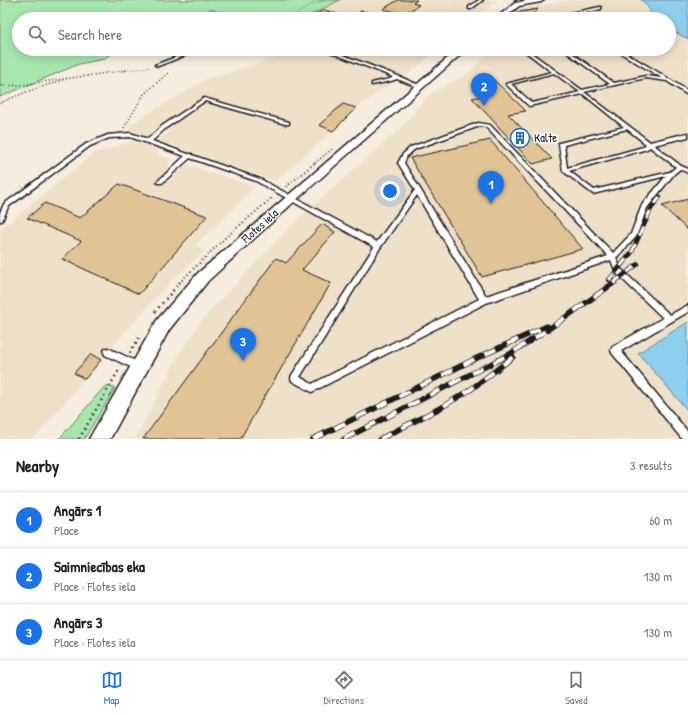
<!DOCTYPE html>
<html lang="en">
<head>
<meta charset="utf-8">
<style>
  :root { --surface:#fff; --page:#f2f2f2; --text:#222; --muted:#767676; --line:#e0e0e0; --accent:#1a73e8 }
  body { margin:0; font-family:"Patrick Hand",sans-serif; background:var(--page); color:var(--text) }
  .you { position:absolute; left:390px; top:191px; width:14px; height:14px; margin:-10px; border:3px solid #fff; border-radius:50%; background:#1a73e8; box-shadow:0 0 0 6px #1a73e833 }
  .badge { display:grid; place-items:center; width:26px; height:26px; border-radius:50%; background:var(--accent); color:#fff; font-size:13px; font-weight:700 }
  .pin { position:absolute; translate:-50% -33px; filter:drop-shadow(0 1px 2px #0008) }
  .pin::after { content:''; position:absolute; top:21px; width:14px; height:12px; background:inherit; clip-path:polygon(0 0,100% 0,50% 100%) }
  .list { margin:0; padding:0; list-style:none }
  h2 { display:flex; justify-content:space-between; align-items:center; height:52px; margin:0; padding:0 16px; font-size:17px }
  h2 small { font-size:13px; font-weight:400; color:var(--muted) }
  .list li { display:grid; grid-template-columns:26px 1fr auto; gap:12px; align-items:center; box-sizing:border-box; height:56px; padding:0 16px; border-top:1px solid var(--line) }
  .list b { display:block; font-size:15px; white-space:nowrap }
  .list p { margin:0; font-size:13px; white-space:nowrap; color:var(--muted) }
  .list em { font-size:13px; font-style:normal; color:var(--muted) }
  .icon { flex:none; width:22px; height:22px; fill:none; stroke:currentColor; stroke-width:2; stroke-linecap:round; stroke-linejoin:round }
  .map { position:relative; flex:none; width:688px; height:439px; overflow:hidden }
  .search { position:absolute; background:var(--surface); box-shadow:0 2px 10px #0003; left:12px; right:12px; top:12px; height:44px; display:flex; align-items:center; gap:10px; box-sizing:border-box; padding:0 14px; border-radius:22px; color:var(--muted); font-size:15px }
  .sheet { height:220px; background:var(--surface) }
  nav { display:flex; justify-content:space-around; align-items:center; box-sizing:border-box; height:56px; border-top:1px solid var(--line); background:var(--surface); font-size:11px; color:var(--muted) }
  nav a { display:grid; justify-items:center; gap:2px }
  nav .on { color:var(--accent) }
  .map>svg:first-child { display:block }
</style>
</head>
<body>
<div class="map">
<svg width="688" height="439" viewBox="0 0 688 439">
  <rect width="100%" height="100%" fill="#f6eddf"/>
  <filter id="ink" filterUnits="userSpaceOnUse"><feTurbulence type="fractalNoise" baseFrequency=".025" numOctaves="2"/><feDisplacementMap in="SourceGraphic" scale="8" xChannelSelector="R" yChannelSelector="G"/><feConvolveMatrix kernelMatrix="1 2 1 2 8 2 1 2 1" color-interpolation-filters="sRGB"/></filter>
  <g filter="url(#ink)">
    <g fill="#efe1c9">
      <path d="M340,0H498L475,19H303Z"/>
      <path d="M571,0H642L651,15L658,19H508L520,9Z"/>
      <path d="M669,29L688,39V322L638,353L688,411V439H135L180,352L206,315L300,217L400,129L428,95L466,75L494,49H669Z"/>
      <path d="M305,49H314L390,78L392,83L356,108L333,131L275,181L162,142L160,139L171,130L159,125V128L146,137L131,130L129,125L207,79Z"/>
      <path d="M331,49H438L407,75H400Z"/>
      <path d="M133,141L159,149L157,154L171,159L168,167L178,170L187,165L254,186L233,209L195,245L205,251L172,280L115,343L34,439H0V230L94,153Z"/>
    </g>
    <g fill="#a7e6ae" stroke="#628165">
      <path d="M0,0H340L303,19H235L211,9L188,19H19V49H117L104,59L79,64L0,97Z"/>
      <path d="M105,386L115,388L84,439H59Z"/>
    </g>
    <g fill="#8ecfef" stroke="#60879b">
      <path d="M641,0H688V39L669,29V19C645,19 655,11 641,0Z"/>
      <path d="M688,322V411L638,353Z"/>
    </g>
    <g fill="#e0c495" stroke="#1c1c1c">
      <path d="M398,0H417L413,3L419,5L405,14L383,9Z"/>
      <path d="M538,9L529,19H506L513,13Z"/>
      <path d="M324,10L347,17V19H307Z"/>
      <path d="M490,76L526,111L508,114L552,159L533,164L472,98L492,94L476,79Z"/>
      <path d="M343,104L356,108L333,131L319,125Z"/>
      <path d="M490,140L583,249L482,277L410,158Z"/>
      <path d="M119,184L207,216L139,294L62,259L81,241L27,218L45,203L80,218Z"/>
      <path d="M688,199V230L662,206Z"/>
      <path d="M322,224L335,232L302,270L331,283L240,439H143L276,258L286,263Z"/>
      <path d="M91,354L101,360L85,379L74,373Z"/>
    </g>
    <g fill="none" stroke-linecap="round" stroke-linejoin="round">
      <g stroke="#1c1c1c" stroke-width="3">
        <g id="service">
          <path d="M479,0H483L471,9H469V7Z"/>
          <path d="M515,0H521L519,1Z"/>
          <path d="M600,7H601V9L553,18L551,17Z"/>
          <path d="M362,12L379,17L410,15L429,19H421L410,17L379,19L361,14V12Z"/>
          <path d="M197,49H202L158,66L155,65Z"/>
          <path d="M322,49H327L398,76L421,86L418,87L397,79L391,81L372,85V83L390,79L393,77Z"/>
          <path d="M522,49H526L582,90L610,84L562,49H566L614,83L646,76L662,78L614,49H619L666,77L667,79H669L688,91V94H686L667,81L646,78L584,92L650,142L688,133V137L654,145L681,166L688,169V173L680,169L674,174L647,208L636,237L616,258L621,269L670,315L688,305V312L621,351L688,432V439H682L612,353L611,350L612,347L663,318L616,273L611,260L486,303L312,392L292,381L291,378L292,375L374,247L256,181L190,158L162,183H158L157,182L158,181L185,156L130,137L109,138L90,146L8,207L2,221H0V213L4,204L86,144L108,135L130,133L148,139L162,126L204,98L289,122V124H285L205,101L166,128L152,141L188,154H192V155L260,179L377,242L415,190L398,163L403,154L411,147L478,123L490,125L613,253L631,234L642,205L666,176L593,194L563,171L559,144V143L624,127L583,94L529,106L506,84L552,72ZM554,73L580,92L532,103L511,84ZM480,126L486,127L608,256L486,296L404,163L407,156L415,149ZM627,129L646,144L643,147L567,168L564,145ZM650,147L676,167L670,172L594,190L569,171L647,149ZM417,195L479,299L312,384L300,377L380,248Z"/>
          <path d="M108,348L142,364L143,367L142,370L139,371L105,355L104,352L105,349Z"/>
        </g>
      </g>
      <g stroke="#1c1c1c" stroke-width="3">
        <g id="minor">
          <path d="M529,0H544L541,2L519,6L503,19H495L515,3Z"/>
          <path d="M458,49H467L295,201L208,281L169,330L110,439H89L157,320L198,273Z"/>
        </g>
      </g>
      <g stroke="#1c1c1c" stroke-width="1" stroke-dasharray="0.5 2" stroke-linecap="butt">
        <path d="M312,5L327,0"/>
        <path d="M287,19L308,7L316,0"/>
        <path d="M121,71L150,67"/>
      </g>
      <g stroke="#1c1c1c" stroke-width="1.5" stroke-dasharray="1 2.5" stroke-linecap="butt">
        <path d="M0,86L21,85L128,70"/>
        <path d="M0,103L26,92L63,80"/>
        <path d="M124,128L144,94L168,73"/>
        <path d="M315,163L332,149"/>
      </g>
      <g stroke="#1c1c1c" stroke-width="2" stroke-dasharray="1 3" stroke-linecap="butt">
        <path d="M286,187L316,162"/>
        <path d="M179,283L225,238L273,197"/>
      </g>
      <g stroke="#1c1c1c" stroke-width="2.5" stroke-dasharray="1.5 4" stroke-linecap="butt">
        <path d="M155,312L180,282"/>
        <path d="M130,353L139,338"/>
        <path d="M79,439L120,368"/>
      </g>
      <use href="#service" fill="#fff" fill-rule="evenodd"/>
      <use href="#minor" fill="#fff" fill-rule="evenodd"/>
      <g stroke="#1c1c1c" stroke-width="4.5">
        <g id="rail-far1">
          <path d="M609,280L632,252L651,209L660,197"/>
          <path d="M613,283L638,264"/>
        </g>
      </g>
      <g stroke="#1c1c1c" stroke-width="5.5">
        <g id="rail">
          <path d="M313,439L477,358L547,326"/>
          <path d="M344,439L510,354L559,322L615,282"/>
          <path d="M380,439L442,407L470,390L513,357"/>
        </g>
      </g>
      <use href="#rail-far1" stroke="#fff" stroke-width="3" stroke-dasharray="9" stroke-linecap="butt"/>
      <use href="#rail" stroke="#fff" stroke-width="4" stroke-dasharray="12" stroke-linecap="butt"/>
    </g>
  </g>
  <defs>
    <g id="building-ring" transform="scale(1)"><circle r="9.5" fill="#fff" stroke="#1f6fb2" stroke-width="1.5"/><path d="M-4-6H4V6H1V3H-1V6H-4ZM-2.5-4.3h1.7v1.8h-1.7ZM.8-4.3h1.7v1.8H.8ZM-2.5-1h1.7V.8h-1.7ZM.8-1h1.7V.8H.8Z" fill="#1f6fb2"/></g>
  </defs>
  <g fill-rule="evenodd">
    <use href="#building-ring" x="520" y="138"/>
  </g>
  <g text-anchor="middle" stroke-width="3" stroke-linejoin="round" paint-order="stroke">
    <g font-size="12" fill="#1c1c1c" stroke="#fff" text-anchor="start">
      <text x="534" y="142">Kalte</text>
    </g>
    <g font-size="12" fill="#1c1c1c" stroke="#fff">
      <text transform="translate(260 226) rotate(-42)" y="4">Flotes iela</text>
    </g>
  </g>
</svg>
<div class="you"></div>
<div class="pin badge" style="left:491px;top:204px">1</div>
<div class="pin badge" style="left:484px;top:106px">2</div>
<div class="pin badge" style="left:243px;top:361px">3</div>
<div class="search"><svg class="icon" aria-label="search" viewBox="0 0 24 24"><circle cx="10" cy="10" r="6"/><path d="M15 15l6 6"/></svg>Search here</div>
</div>
<section class="sheet">
<h2>Nearby<small>3 results</small></h2>
<ul class="list">
<li><span class="badge">1</span><div><b>Angārs 1</b><p>Place</p></div><em>60 m</em></li>
<li><span class="badge">2</span><div><b>Saimniecības eka</b><p>Place · Flotes iela</p></div><em>130 m</em></li>
<li><span class="badge">3</span><div><b>Angārs 3</b><p>Place · Flotes iela</p></div><em>130 m</em></li>
</ul>
</section>
<nav>
<a class="on"><svg class="icon" aria-label="map" viewBox="0 0 24 24"><path d="M3 6l6-2 6 2 6-2v14l-6 2-6-2-6 2zM9 4v14M15 6v14"/></svg>Map</a>
<a><svg class="icon" aria-label="directions" viewBox="0 0 24 24"><path d="M12 3l9 9-9 9-9-9zM9 14v-3h6M13 9l2 2-2 2"/></svg>Directions</a>
<a><svg class="icon" aria-label="saved" viewBox="0 0 24 24"><path d="M7 4h10v16l-5-4-5 4z"/></svg>Saved</a>
</nav>
</body>
</html>
